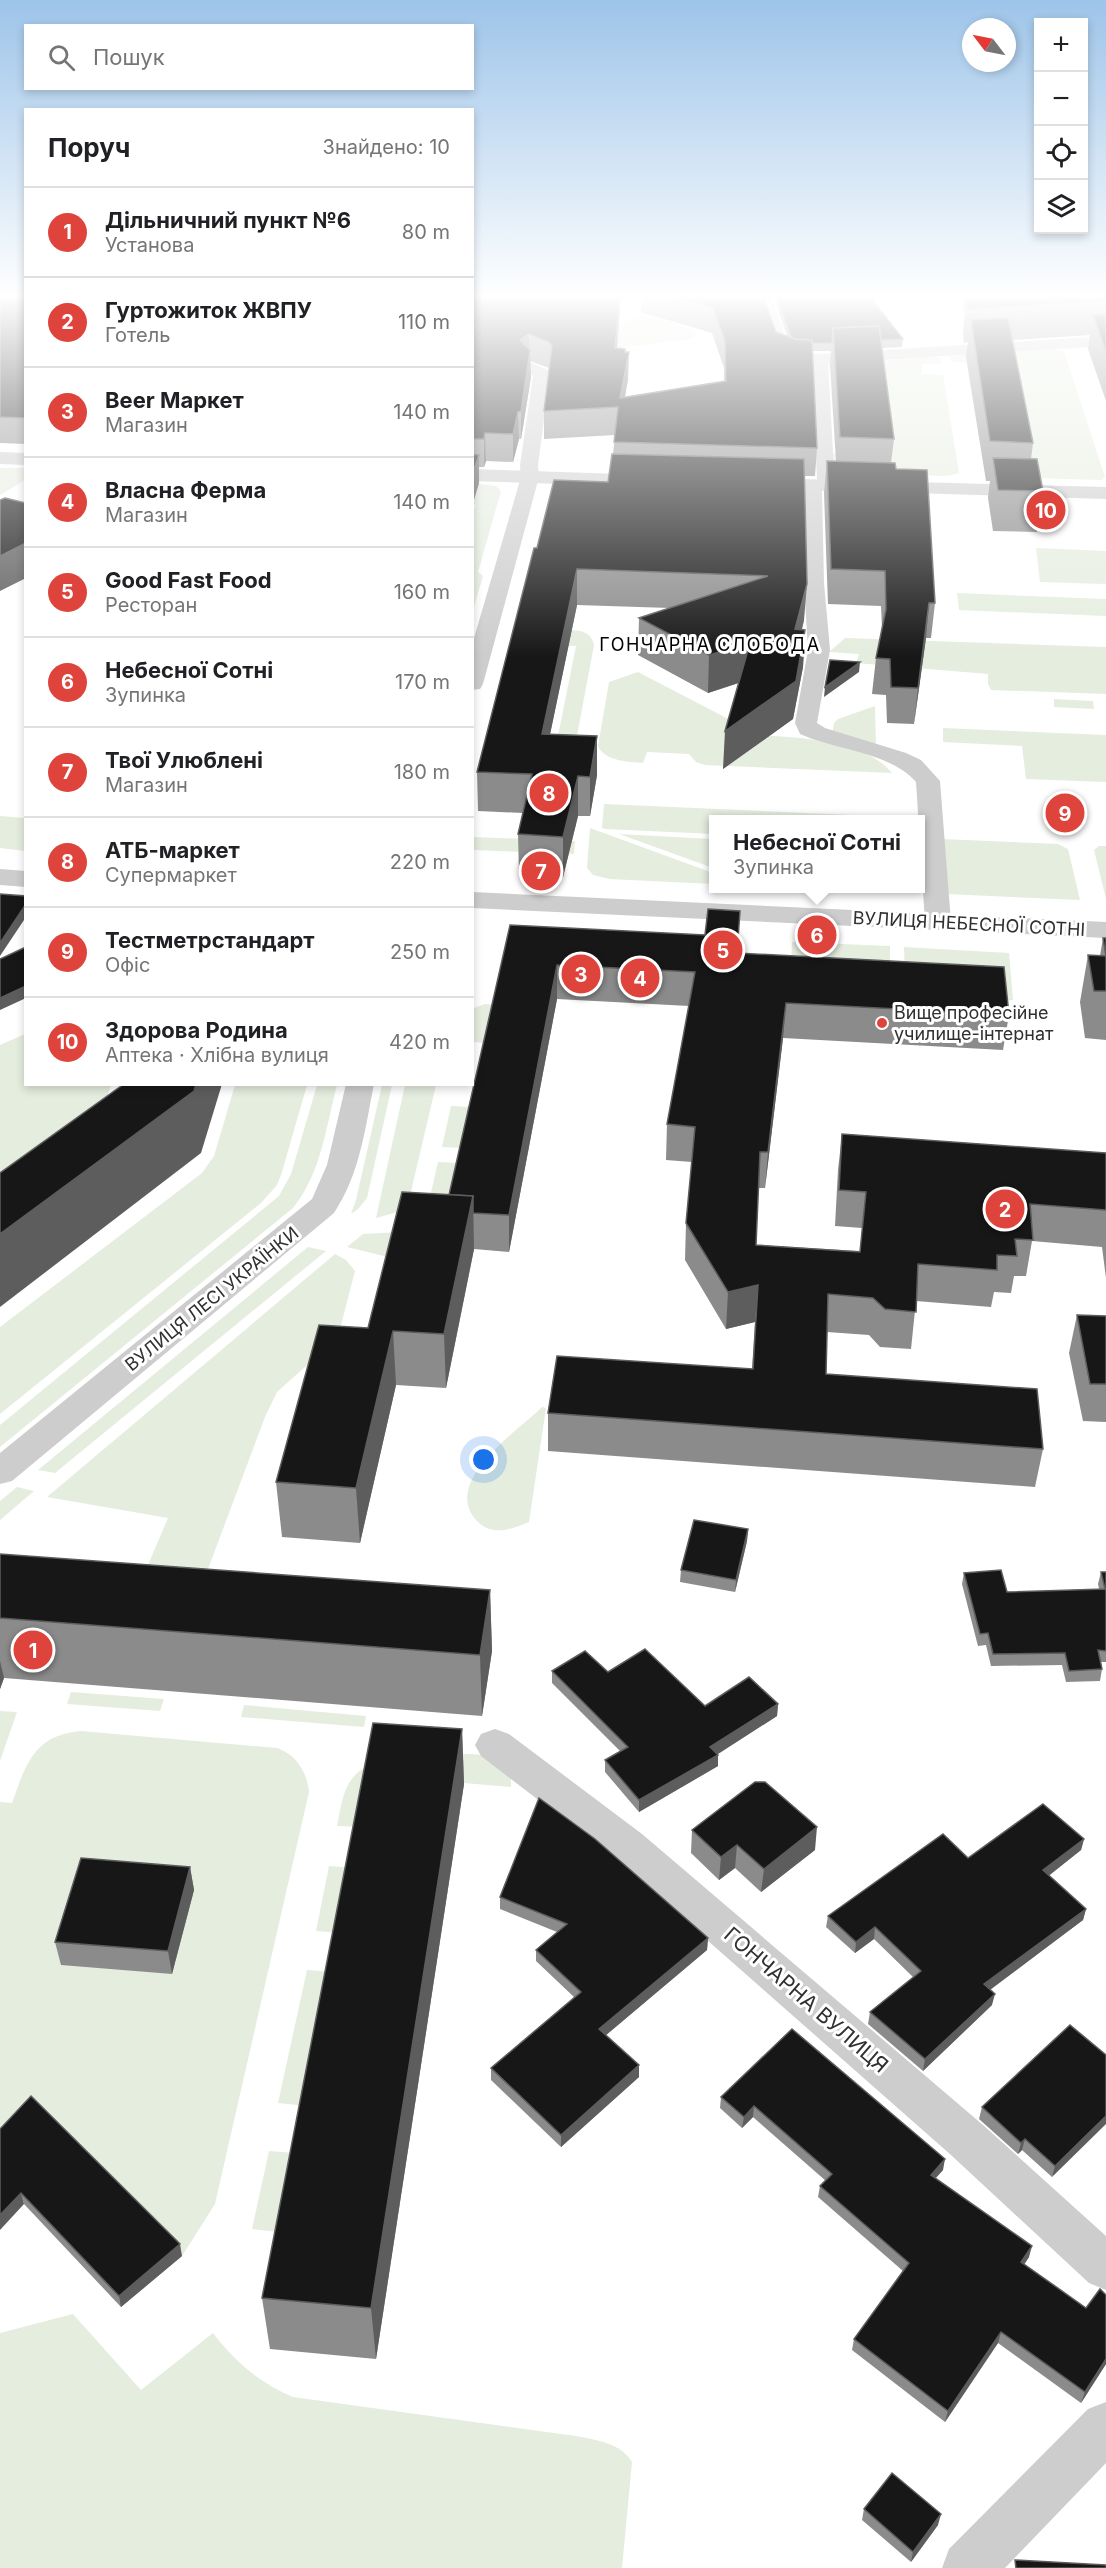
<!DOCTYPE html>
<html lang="uk">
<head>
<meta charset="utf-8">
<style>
  :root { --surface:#fff; --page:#f6f6f6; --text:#202124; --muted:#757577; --line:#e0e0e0; --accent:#de443c }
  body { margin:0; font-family:Inter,sans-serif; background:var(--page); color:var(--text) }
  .controls { position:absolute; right:18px; top:18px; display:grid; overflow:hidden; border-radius:0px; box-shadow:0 3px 9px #0003 }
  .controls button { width:54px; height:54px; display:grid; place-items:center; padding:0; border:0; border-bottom:2px solid var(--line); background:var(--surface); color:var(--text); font:30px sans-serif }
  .compass { position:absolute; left:962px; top:18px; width:54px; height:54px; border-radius:50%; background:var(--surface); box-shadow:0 3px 9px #0003; rotate:302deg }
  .you { position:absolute; left:484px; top:1460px; width:21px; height:21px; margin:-15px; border:4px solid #fff; border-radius:50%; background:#1a73e8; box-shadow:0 0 0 9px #1a73e833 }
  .badge { display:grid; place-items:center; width:39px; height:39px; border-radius:50%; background:var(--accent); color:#fff; font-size:20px; font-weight:700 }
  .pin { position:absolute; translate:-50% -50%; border:3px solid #fff; box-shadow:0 2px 6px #0006 }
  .popup { position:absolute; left:709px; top:815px; width:216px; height:78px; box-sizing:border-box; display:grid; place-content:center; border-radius:0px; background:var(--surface); filter:drop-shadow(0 2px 4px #0005); font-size:20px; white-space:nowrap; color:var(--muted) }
  .popup b { font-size:22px; color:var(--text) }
  .popup::after { content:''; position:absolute; left:50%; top:100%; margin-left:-12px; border:12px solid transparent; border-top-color:var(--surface) }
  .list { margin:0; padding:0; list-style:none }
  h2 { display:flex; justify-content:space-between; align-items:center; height:78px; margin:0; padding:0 24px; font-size:26px }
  h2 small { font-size:20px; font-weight:400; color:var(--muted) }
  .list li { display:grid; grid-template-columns:39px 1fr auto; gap:18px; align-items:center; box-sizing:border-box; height:90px; padding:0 24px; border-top:2px solid var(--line) }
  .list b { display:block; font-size:22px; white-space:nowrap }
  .list p { margin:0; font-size:20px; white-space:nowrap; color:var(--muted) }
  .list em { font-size:20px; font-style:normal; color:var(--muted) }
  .icon { flex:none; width:33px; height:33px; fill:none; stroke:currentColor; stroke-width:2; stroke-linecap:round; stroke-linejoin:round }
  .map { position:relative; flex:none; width:1106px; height:2568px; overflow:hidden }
  .search { position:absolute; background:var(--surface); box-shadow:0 3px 9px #0003; left:24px; top:24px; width:450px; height:66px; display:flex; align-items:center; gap:15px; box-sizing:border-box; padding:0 21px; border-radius:0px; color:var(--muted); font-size:22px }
  .panel { position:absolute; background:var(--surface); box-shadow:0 3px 9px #0003; left:24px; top:108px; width:450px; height:978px; border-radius:0px }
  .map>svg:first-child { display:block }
</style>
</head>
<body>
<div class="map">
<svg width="1106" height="2568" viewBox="0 0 1106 2568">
  <rect width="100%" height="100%" fill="#fff"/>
  <g fill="#e5eddf">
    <path d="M648,310L697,333L692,339L566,354Z"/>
    <path d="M1055,349L1064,351L1105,477L1102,480L1031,478L1008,364L951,362L950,357L957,354Z"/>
    <path d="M934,356L941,359V364H922V374L943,375L959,473L947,476L842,473L835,471L831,453H844L835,369H827V362Z"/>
    <path d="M0,468H25V480L0,495Z"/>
    <path d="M479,484L496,486L501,491L478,572L483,576L473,610L472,515L476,505H473V487Z"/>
    <path d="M1036,548L1106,551V584L1040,582Z"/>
    <path d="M957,593L1106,599V616L959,610Z"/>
    <path d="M567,630C579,630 591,631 594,645L574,752L555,751L576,646L519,643Z"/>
    <path d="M845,638L1106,647V694L991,690L988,684V674L856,663L859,654L829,652Z"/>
    <path d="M638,672L736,723L734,733C780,738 860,734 892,773L705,765L696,762L689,754L647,752L643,763C629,762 604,761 598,746L609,682Z"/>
    <path d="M1054,699L1093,701L1094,709L1054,707Z"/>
    <path d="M875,706L876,749L832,735L834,723L838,719Z"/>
    <path d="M943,728L1106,735V782L1026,779L1022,746L943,742Z"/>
    <path d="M604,804L896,817L893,820H714L713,834L605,829L602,828Z"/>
    <path d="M0,816L25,818V851L0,848Z"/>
    <path d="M590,828L713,873V884L609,879L593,875L587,868Z"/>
    <path d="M619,834L713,839V868Z"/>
    <path d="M473,837L575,841L574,854L473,850Z"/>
    <path d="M942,839L1058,844L1068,849L1080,900L946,894Z"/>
    <path d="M1099,846H1106V899L1094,850Z"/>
    <path d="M792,942L890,946V982L790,990Z"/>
    <path d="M904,947L1009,953L1013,1000L1001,1001L905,982Z"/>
    <path d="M485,1004L495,1005L486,1043L473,1042L474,1008Z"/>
    <path d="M25,1034L26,1084L111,1085L96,1129L0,1206V1045Z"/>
    <path d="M235,1085H307L282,1172L277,1185L261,1203L0,1414V1327L202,1173L214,1156Z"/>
    <path d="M317,1085H337C326,1127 321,1174 293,1208L0,1447V1425L279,1196L291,1174Z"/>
    <path d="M382,1085H392L367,1198L358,1209L351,1214L356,1200Z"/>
    <path d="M405,1085H436L409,1200L398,1212L376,1218Z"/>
    <path d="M451,1106L472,1107L462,1148L442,1147Z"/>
    <path d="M438,1162L459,1163L448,1211L427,1210Z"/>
    <path d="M399,1232L392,1258L347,1247L363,1234Z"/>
    <path d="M308,1247L326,1251L55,1473L38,1470Z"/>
    <path d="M335,1254L346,1260L355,1271L340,1329L323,1351L277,1392L265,1417L205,1577L145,1572L168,1518L47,1497Z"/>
    <path d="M542,1407L546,1408L529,1522C511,1529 493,1537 477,1521C440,1482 518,1431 542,1407Z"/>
    <path d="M17,1487L34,1491L0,1520V1501Z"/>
    <path d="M71,1692L164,1699L160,1711L67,1704Z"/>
    <path d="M244,1705L366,1716L364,1727L241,1717Z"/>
    <path d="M0,1711L17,1712L0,1761Z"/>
    <path d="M81,1731L277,1748C296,1754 307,1772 309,1792L215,2204L182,2256L0,2144V1802L12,1803C26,1764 34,1735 81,1731Z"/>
    <path d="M452,1754C484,1754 486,1752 511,1774V1787L372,1775L361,1827L337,1826C342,1803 343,1779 366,1767Z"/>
    <path d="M329,1866L353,1868L341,1933L316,1931Z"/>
    <path d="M307,1970L332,1972L307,2106L278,2103Z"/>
    <path d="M269,2151L295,2153L279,2232L252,2229Z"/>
    <path d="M73,2314L141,2390L213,2333C235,2362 260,2383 293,2397L576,2436C596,2440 621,2443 632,2462L622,2568H0V2333Z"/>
  </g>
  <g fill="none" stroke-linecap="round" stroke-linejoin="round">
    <g fill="#cdcdcd" fill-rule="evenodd">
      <path d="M756,298H772L790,351L818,354L1106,336V346L828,363L835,486L833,490L822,491L824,583L830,650L817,723L825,728L906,753L921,760L940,781L951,922L947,927L938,930L929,927L925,922L916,782C888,751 838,751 800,734L795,723L808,650L804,583V485L806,481L817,480L812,364L794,363L777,357Z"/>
      <path d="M530,362L548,370L550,374L538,465L539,477L483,684L480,689L472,690V645L521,477L520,465L533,376L522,367Z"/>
      <path d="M346,1084H374C365,1129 360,1174 334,1213L12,1481L0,1484V1453L312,1199L327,1165Z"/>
      <path d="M495,1729L509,1734L642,1834L983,2125L1106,2236V2290L1089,2283L951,2155L614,1858L481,1756L475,1745L481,1734Z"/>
      <path d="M1106,2402V2463L1005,2568H942L949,2549L1088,2409Z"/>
    </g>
    <g fill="#cdcdcd" fill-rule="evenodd">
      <path d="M0,452L26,453V465L0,464Z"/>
      <path d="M472,469L651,475L658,477L661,481L658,485L651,487L472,481Z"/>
      <path d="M760,478L1106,487V499L753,488L750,484L753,480Z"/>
      <path d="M0,869L26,871V887L0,885Z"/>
      <path d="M472,892L1106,922V938L472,908Z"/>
    </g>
  </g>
  <g fill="#8b8b8b">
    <path d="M0,298H26V444L0,443Z"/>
    <path d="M472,298H621L617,348L625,352L628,379L625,397L724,381V368L712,333L641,312V298H764L776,332L787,336L776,304L777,298H871L903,339L902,347L882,348L894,439L891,463L896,469L935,603L931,638H926L914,724L887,723L886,695L872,694L876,658L882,628L881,606L828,604L824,493L827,461H836L830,365L831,351H812L817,448L815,476H804V620L802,630H805L803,667L793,719L723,769L739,683L708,693L638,655L639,618L670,608L577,605L550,734L597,775L590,816H578L563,877L519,874L518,834L523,813L478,811L477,772L537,548L608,482L613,454L615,435L544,439V411L549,368L530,361L531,377L521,439H519L513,462L486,461L484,467H479V483L472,506Z"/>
    <path d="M964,298H1106V401L1088,349L1090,335L1012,340L1033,443L1031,459L1043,491L1037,532L993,531L988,498L990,481H986L966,357L968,342L964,343L963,333L965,312L963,310Z"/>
    <path d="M510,925L737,953L1009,1015L1003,1050L783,1038L765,1188H758L756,1245L860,1251L862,1228L835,1226L838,1170L842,1134L1106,1153V1278L1102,1247L1032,1241L1026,1276H1014L1011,1293L994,1292L991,1307L916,1301L911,1349L880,1347L869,1335L827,1332L826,1374L1043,1449L1035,1487L548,1451V1413L752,1369L755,1322L726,1329L685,1260L686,1223L692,1162L666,1160L667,1124L689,1006L557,999L509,1252L474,1249L446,1388L396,1385L360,1543L282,1537L276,1482L449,1195Z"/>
    <path d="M1103,938H1106V1040L1085,1038L1080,1002L1088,955L1100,956Z"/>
    <path d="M1077,1315L1106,1316V1422L1083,1421L1069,1353Z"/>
    <path d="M748,1529L747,1541L735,1592L680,1582L681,1570Z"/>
    <path d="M0,1554L490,1590L492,1651L482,1716L4,1678L0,1689Z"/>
    <path d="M1101,1572H1106V1662H1101L1102,1669L1100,1681L1066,1682L1062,1665L991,1666L986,1645L978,1646L962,1584L964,1573L1007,1592L1099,1589L1098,1584Z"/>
    <path d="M552,1671L608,1672L705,1706L778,1704L777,1716L718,1754V1766L639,1812L605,1772V1760L620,1751L552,1683Z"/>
    <path d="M462,1729L464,1784L376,2359L270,2349L262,2298Z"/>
    <path d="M692,1830L815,1850L761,1892L735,1868L719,1880L691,1853Z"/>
    <path d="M1084,1839L1081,1850L1049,1875L1086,1909L1083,1920L990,1989L992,2005L923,2071L868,2024L870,2012L913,1977L874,1939L855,1953L826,1927L828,1916L968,1858Z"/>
    <path d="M190,1867L194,1890L172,1974L61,1965L55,1942Z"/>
    <path d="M500,1897L708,1938L707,1950L606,2035L639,2077L561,2147L491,2080V2068L574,1997L536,1961V1950L557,1932L500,1909Z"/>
    <path d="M792,2029L943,2170L936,2178L1029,2257L1024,2265L1106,2364L1081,2403L998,2343L945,2422L852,2350L854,2339L903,2271L818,2197L820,2186L826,2181L753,2117L742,2128L720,2108L721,2097Z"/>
    <path d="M1106,2055L1052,2177L1022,2150L1018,2154L979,2119L982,2107Z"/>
    <path d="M0,2129L182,2256L121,2307L24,2204Z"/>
    <path d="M864,2509L938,2525L911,2562L862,2520Z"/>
  </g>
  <g fill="#5d5d5d">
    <path d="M620,298H621L620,307L615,375V348Z"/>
    <path d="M529,334V360L520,340Z"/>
    <path d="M530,350L531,377L521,439V411Z"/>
    <path d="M629,352L628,379L620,426V398Z"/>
    <path d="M518,412L519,439L513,462V434Z"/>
    <path d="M485,433L486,461L484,467V439Z"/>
    <path d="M479,455V483L472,506V475Z"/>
    <path d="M26,543V578L0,591V556Z"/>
    <path d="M577,569V605L542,773V734Z"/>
    <path d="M807,584L804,620L792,666L795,629Z"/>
    <path d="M929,603L926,638L914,724L918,688Z"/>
    <path d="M805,630L803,667L793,719L723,769L725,731Z"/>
    <path d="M750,643L747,680L708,693L709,655Z"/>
    <path d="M860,662L859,672L824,697L825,687Z"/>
    <path d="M597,736V775L590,816V777Z"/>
    <path d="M578,776V816L563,877V837Z"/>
    <path d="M26,904V917L0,956V943Z"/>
    <path d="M557,965V999L509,1252V1215Z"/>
    <path d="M26,986V998L0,1010V998Z"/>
    <path d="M786,1003L783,1038L765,1188L768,1152Z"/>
    <path d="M196,1084H222L201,1153L0,1307V1234Z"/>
    <path d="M473,1196L474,1249L446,1388L444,1334Z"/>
    <path d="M758,1285L755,1322L726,1329L728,1292Z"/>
    <path d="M393,1331L396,1385L360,1543L356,1488Z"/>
    <path d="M748,1529L747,1541L735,1592L736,1580Z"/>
    <path d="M490,1590L492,1651L482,1716L480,1655Z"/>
    <path d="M0,1661L4,1678L0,1689Z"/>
    <path d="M778,1704L777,1716L710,1759V1747Z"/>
    <path d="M462,1729L464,1784L376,2359L371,2308Z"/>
    <path d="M718,1755V1766L639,1812V1800Z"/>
    <path d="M817,1827L815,1850L761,1892L764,1869Z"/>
    <path d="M1084,1839L1081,1850L1041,1882L1043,1870Z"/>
    <path d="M737,1845L735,1868L719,1880L721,1857Z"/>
    <path d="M190,1867L194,1890L172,1974L168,1951Z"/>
    <path d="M1086,1909L1083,1920L982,1996L984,1984Z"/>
    <path d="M875,1927L874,1939L855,1953L856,1942Z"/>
    <path d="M708,1938L707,1950L599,2041V2029Z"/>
    <path d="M995,1994L992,2005L923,2071L925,2059Z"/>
    <path d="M639,2065V2077L561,2147V2135Z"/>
    <path d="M754,2106L753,2117L742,2128L744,2117Z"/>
    <path d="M1106,2116V2124L1052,2177L1055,2166Z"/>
    <path d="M1025,2139L1022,2150L1018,2154L1021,2143Z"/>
    <path d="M945,2159L943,2170L928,2186L931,2175Z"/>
    <path d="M21,2193L24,2204L0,2230V2215Z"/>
    <path d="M180,2244L182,2256L121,2307L119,2296Z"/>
    <path d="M1032,2246L1029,2257L1018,2273L1021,2262Z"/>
    <path d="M1001,2332L998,2343L945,2422L948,2411Z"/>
    <path d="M1106,2359V2364L1081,2403L1085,2392Z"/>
    <path d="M941,2514L938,2525L911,2562L913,2552Z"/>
  </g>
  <g fill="#171717" stroke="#5d5d5d" stroke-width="1.5">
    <path d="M0,298H26V418L0,417Z"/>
    <path d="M472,298H620L615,348L625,349V352H629L620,398L726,381L725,341L713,308L679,298H764L776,332L795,339L812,340L817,448L614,442L618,407L544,411L552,346L549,342L529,334L520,340L530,350L521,411L518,412L513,434L485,433L484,439H472V331L474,327H472Z"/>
    <path d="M777,298H871L903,339L881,340L879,326L833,328L832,343H812V340L795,339L791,337Z"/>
    <path d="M988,298H1106V301L968,309L966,299Z"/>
    <path d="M1106,314V351L1093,315Z"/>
    <path d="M1008,318L1033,443L990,441L971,320Z"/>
    <path d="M879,326L894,439L840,437L833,328Z"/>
    <path d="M472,454L479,455L472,475Z"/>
    <path d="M612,454L804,459L807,584L795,629L805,630L796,681L725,731L750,643L709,655L639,618L768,576L577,569L542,734L597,736L590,777L578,776L563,837L518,834L532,774L477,772L534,548H537L554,480L608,482Z"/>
    <path d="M993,458L1037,459L1043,491L998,490Z"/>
    <path d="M827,461L895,463L896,469L927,470L935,603H929L918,688L891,687L890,659L876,658L886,609L885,571L831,569Z"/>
    <path d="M5,498L26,503V543L0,556V500Z"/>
    <path d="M830,660L860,662L825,687Z"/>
    <path d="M0,894L26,896V904L0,943Z"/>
    <path d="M708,909L740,911L737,953L1004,967L1009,1015L786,1003L768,1152H760L756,1245L860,1252L866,1192L839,1190L842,1134L1106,1153V1210L1030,1204L1033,1240L1015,1239L1017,1256L997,1255V1270L918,1264L916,1312L885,1309L873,1298L828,1294L826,1374L1037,1389L1043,1449L548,1413L557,1356L753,1369L758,1285L728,1292L686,1223L695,1127L667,1124L695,972L557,965L509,1215L473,1213V1196L449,1195L510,925L705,935Z"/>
    <path d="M1103,938H1106V991H1094L1088,955L1106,956Z"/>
    <path d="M26,947V986L0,998V959Z"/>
    <path d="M124,1084H196L194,1091L0,1234V1173Z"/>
    <path d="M402,1192L473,1196L444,1334L393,1331L356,1488L276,1482L319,1325L368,1328Z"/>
    <path d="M1077,1315L1106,1316V1384H1090Z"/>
    <path d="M694,1520L748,1529L736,1580L681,1570Z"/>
    <path d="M0,1554L490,1590L480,1655L0,1618Z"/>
    <path d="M1001,1570L1007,1592L1105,1589L1101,1572H1106V1651L1098,1650L1102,1669L1069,1671L1065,1653L993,1654L988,1633L980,1634L964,1573Z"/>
    <path d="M645,1649L705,1706L749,1677L778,1704L710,1747L718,1755L639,1800L605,1760L628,1747L552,1671L585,1651L608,1672Z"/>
    <path d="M373,1723L462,1729L371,2308L262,2298Z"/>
    <path d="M755,1782H765L817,1827L764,1869L737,1845L721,1857L692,1830Z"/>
    <path d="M539,1798L595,1839L708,1938L599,2029L639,2065L561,2135L491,2068L581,1992L536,1950L567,1924L500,1897Z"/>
    <path d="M1043,1804L1084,1839L1043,1870L1086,1909L984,1984L995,1994L925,2059L870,2012L921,1971L875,1927L856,1942L828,1916L943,1834L968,1858Z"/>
    <path d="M81,1858L190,1867L168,1951L55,1942Z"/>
    <path d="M1070,2025L1106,2055V2116L1055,2166L1025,2139L1021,2143L982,2107Z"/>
    <path d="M792,2029L945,2159L931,2175L1032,2246L1021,2262L1086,2308L1100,2289L1106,2295V2359L1085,2392L1001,2332L948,2411L854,2339L909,2263L820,2186L832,2174L754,2106L744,2117L721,2097Z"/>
    <path d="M31,2096L180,2244L119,2296L21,2193L0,2215V2129Z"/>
    <path d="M892,2473L941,2514L913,2552L864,2509Z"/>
    <path d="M1015,2560L1106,2565V2568H1016Z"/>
  </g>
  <linearGradient id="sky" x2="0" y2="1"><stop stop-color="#9dc4e9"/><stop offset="0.45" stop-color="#fff"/><stop offset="1" stop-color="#fff" stop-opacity="0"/></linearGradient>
  <rect width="1106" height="657" fill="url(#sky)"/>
  <circle fill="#de443c" stroke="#fff" stroke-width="2" cx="882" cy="1023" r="6"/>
  <g text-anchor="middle" stroke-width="6" stroke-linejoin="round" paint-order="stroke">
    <g font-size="18" letter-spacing="1.5" fill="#000" stroke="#fff">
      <text x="710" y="651">ГОНЧАРНА СЛОБОДА</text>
    </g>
    <g font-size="18" fill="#303030" stroke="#fff">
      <text transform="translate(969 924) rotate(3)" y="6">ВУЛИЦЯ НЕБЕСНОЇ СОТНІ</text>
      <text transform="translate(212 1299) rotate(-39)" y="6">ВУЛИЦЯ ЛЕСІ УКРАЇНКИ</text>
    </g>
    <g font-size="18" fill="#303030" stroke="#fff" text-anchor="start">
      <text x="894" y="1019">Вище професійне<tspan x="894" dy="21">училище-інтернат</tspan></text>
    </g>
    <g font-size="21" fill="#303030" stroke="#fff">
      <text transform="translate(806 2000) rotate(41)" y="7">ГОНЧАРНА ВУЛИЦЯ</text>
    </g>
  </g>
</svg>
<div class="controls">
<button>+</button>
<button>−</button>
<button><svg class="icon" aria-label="locate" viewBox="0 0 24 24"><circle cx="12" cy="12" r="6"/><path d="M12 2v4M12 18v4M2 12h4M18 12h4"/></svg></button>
<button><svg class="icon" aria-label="layers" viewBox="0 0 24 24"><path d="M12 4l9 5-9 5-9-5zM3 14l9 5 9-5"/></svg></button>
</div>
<svg class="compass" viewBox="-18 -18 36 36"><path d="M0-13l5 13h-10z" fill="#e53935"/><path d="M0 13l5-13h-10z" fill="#757577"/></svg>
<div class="you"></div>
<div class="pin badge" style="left:33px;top:1650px">1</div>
<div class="pin badge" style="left:1005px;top:1209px">2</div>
<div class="pin badge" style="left:581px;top:974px">3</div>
<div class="pin badge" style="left:640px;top:978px">4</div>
<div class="pin badge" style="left:723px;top:950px">5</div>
<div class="pin badge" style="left:817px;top:935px">6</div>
<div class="popup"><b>Небесної Сотні</b>Зупинка</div>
<div class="pin badge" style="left:541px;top:871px">7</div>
<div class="pin badge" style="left:549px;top:793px">8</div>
<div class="pin badge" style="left:1065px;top:813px">9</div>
<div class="pin badge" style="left:1046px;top:510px">10</div>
<div class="search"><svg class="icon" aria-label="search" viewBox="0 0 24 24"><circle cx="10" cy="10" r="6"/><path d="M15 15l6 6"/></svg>Пошук</div>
<section class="panel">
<h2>Поруч<small>Знайдено: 10</small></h2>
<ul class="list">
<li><span class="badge">1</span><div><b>Дільничний пункт №6</b><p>Установа</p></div><em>80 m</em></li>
<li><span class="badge">2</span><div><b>Гуртожиток ЖВПУ</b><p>Готель</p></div><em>110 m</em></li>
<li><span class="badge">3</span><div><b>Beer Маркет</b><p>Магазин</p></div><em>140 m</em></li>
<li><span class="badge">4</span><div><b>Власна Ферма</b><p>Магазин</p></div><em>140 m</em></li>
<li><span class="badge">5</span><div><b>Good Fast Food</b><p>Ресторан</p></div><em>160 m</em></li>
<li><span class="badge">6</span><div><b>Небесної Сотні</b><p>Зупинка</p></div><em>170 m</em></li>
<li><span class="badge">7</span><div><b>Твої Улюблені</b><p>Магазин</p></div><em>180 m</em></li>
<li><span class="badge">8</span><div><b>АТБ-маркет</b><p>Супермаркет</p></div><em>220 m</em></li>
<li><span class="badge">9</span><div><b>Тестметрстандарт</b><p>Офіс</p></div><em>250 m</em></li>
<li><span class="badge">10</span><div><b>Здорова Родина</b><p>Аптека · Хлібна вулиця</p></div><em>420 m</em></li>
</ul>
</section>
</div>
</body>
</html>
